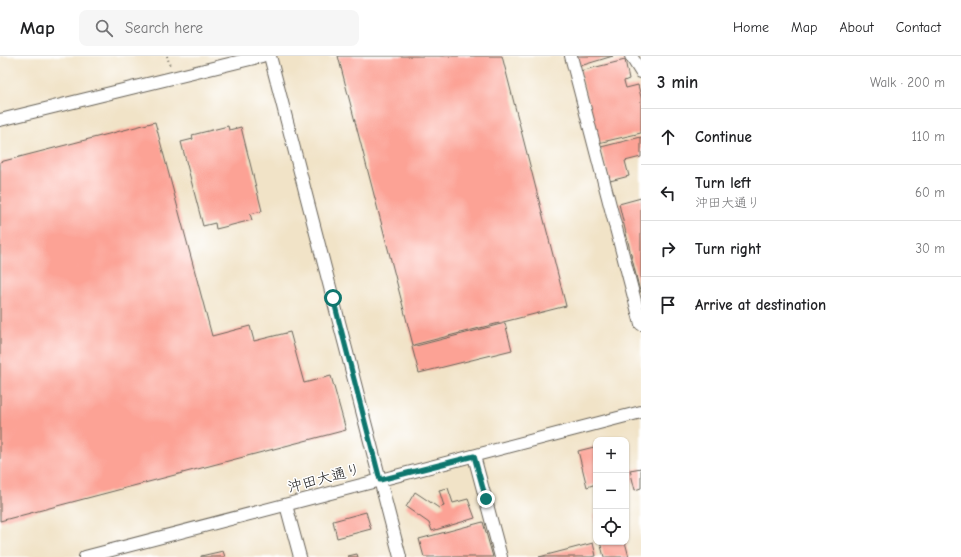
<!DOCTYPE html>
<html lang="en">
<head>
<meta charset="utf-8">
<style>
  :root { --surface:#fff; --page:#f6f6f6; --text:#202124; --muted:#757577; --line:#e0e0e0 }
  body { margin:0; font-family:"Comic Neue","Klee One",sans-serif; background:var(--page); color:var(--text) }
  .controls { position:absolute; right:12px; bottom:12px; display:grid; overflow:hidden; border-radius:8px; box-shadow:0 1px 3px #0004 }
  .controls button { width:36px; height:36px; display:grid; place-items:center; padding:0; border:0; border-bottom:1px solid var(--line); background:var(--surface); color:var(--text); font:20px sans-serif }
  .stop { position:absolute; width:12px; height:12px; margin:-9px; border:3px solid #0f766e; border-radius:50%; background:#fff }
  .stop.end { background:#0f766e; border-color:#fff; box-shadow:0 1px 4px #0008 }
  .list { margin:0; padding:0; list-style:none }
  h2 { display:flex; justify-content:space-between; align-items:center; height:52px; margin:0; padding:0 16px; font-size:17px }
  h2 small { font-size:13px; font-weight:400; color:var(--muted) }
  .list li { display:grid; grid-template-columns:26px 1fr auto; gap:12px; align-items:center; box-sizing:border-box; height:56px; padding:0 16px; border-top:1px solid var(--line) }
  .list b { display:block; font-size:15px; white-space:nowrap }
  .list p { margin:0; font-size:13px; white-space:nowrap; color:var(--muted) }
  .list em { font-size:13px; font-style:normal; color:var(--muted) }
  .icon { flex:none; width:22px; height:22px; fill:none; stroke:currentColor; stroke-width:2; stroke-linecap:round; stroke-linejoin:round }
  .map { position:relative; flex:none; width:641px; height:501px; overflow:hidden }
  header { display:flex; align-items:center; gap:24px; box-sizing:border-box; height:56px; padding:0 20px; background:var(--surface); border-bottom:1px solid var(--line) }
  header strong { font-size:19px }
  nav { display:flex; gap:22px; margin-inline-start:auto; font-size:14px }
  .search { width:280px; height:36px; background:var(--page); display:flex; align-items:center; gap:10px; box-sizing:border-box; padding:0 14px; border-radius:8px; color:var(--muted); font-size:15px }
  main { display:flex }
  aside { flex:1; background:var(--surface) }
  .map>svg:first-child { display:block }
</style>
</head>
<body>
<header>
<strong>Map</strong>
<div class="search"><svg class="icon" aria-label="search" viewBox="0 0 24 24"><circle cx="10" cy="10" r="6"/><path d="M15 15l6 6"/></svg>Search here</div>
<nav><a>Home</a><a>Map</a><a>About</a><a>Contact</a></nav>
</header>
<main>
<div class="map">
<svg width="641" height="501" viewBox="0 0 641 501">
  <rect width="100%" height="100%" fill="#fff"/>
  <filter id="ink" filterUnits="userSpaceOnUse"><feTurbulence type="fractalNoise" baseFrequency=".025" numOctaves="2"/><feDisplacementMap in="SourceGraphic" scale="8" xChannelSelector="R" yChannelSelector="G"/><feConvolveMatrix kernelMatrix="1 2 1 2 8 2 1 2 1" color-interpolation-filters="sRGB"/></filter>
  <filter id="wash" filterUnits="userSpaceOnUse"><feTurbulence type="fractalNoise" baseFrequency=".012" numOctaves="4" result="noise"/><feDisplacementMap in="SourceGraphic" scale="16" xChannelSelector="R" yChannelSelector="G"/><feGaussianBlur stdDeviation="0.9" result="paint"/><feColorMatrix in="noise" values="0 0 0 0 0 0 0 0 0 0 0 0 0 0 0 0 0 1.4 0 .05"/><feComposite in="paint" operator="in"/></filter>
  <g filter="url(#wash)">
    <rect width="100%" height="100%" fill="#f1e3c7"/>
    <g id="blocks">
      <g fill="#fca295">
        <path d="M338,0H502L566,250L413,289Z"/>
        <path d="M577,0H613L580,10Z"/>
        <path d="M625,4L629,23L624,25L626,32L638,29L641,41V77L598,87L580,15Z"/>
        <path d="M155,66L212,280L250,270L254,285L290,276L304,327L331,320L346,374L0,465V106Z"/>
        <path d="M228,70L229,74L241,71L262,155L250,158L252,164L216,173L215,167L203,170L181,86L193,83L192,79Z"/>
        <path d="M641,81V101L625,105L629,120L610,125L601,91Z"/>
        <path d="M641,142V236H640L619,148Z"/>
        <path d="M505,267L512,294L419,317L412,291Z"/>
        <path d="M594,391L596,399V428L587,431L578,395Z"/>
        <path d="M641,412V432L635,434L630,414Z"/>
        <path d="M448,432L453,447L468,443L475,462L432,475L429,467L406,451L415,436L439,452L444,450L439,434Z"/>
        <path d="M366,456L371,473L337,482L333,465Z"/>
        <path d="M596,458V468H595L593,459Z"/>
        <path d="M483,466L493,501H424L419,483Z"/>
        <path d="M600,486H625L629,501H604Z"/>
        <path d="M593,487L596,500L591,501H539Z"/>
        <path d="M223,495L225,501H201V500Z"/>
        <path d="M357,498L358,501H349L348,500Z"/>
      </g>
    </g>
  </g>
  <g filter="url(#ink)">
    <use href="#blocks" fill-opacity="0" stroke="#676258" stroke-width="1"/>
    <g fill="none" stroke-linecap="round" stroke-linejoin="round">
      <g stroke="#676258" stroke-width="14">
        <g id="minor">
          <path d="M270,0L400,501"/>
          <path d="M571,0L641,268"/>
          <path d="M631,0L641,16"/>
          <path d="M0,64L262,0"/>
          <path d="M474,400L501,501"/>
          <path d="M286,449L300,501"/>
          <path d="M85,501L641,356"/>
        </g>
      </g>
      <path stroke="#676258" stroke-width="2" stroke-dasharray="1 3" stroke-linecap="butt" d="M167,0L170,10"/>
      <use href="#minor" stroke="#fff" stroke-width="12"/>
    </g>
  </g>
  <g fill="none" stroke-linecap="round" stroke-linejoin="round" filter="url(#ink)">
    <path stroke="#0f766e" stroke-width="5" d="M333,242L380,424L474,400L486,443"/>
  </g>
  <g text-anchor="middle" stroke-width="3" stroke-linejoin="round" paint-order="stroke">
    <g font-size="15" fill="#1c1c1c" stroke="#fff">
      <text transform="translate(324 422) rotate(-15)" y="5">沖田大通り</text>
    </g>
  </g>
</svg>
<div class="controls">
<button>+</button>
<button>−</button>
<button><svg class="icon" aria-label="locate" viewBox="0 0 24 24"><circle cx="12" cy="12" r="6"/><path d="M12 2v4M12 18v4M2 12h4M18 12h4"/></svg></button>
</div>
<div class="stop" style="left:333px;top:242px"></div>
<div class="stop end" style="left:486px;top:443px"></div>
</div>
<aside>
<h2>3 min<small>Walk · 200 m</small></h2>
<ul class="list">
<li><svg class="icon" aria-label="ahead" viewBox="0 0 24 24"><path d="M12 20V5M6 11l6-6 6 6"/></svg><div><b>Continue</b></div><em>110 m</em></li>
<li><svg class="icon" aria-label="left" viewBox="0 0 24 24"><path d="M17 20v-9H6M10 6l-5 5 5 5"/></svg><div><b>Turn left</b><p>沖田大通り</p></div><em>60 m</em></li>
<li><svg class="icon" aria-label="right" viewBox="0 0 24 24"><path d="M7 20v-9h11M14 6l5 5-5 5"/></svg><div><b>Turn right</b></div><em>30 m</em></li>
<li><svg class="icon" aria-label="arrive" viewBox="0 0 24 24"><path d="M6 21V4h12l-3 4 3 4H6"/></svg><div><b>Arrive at destination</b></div></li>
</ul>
</aside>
</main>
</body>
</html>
